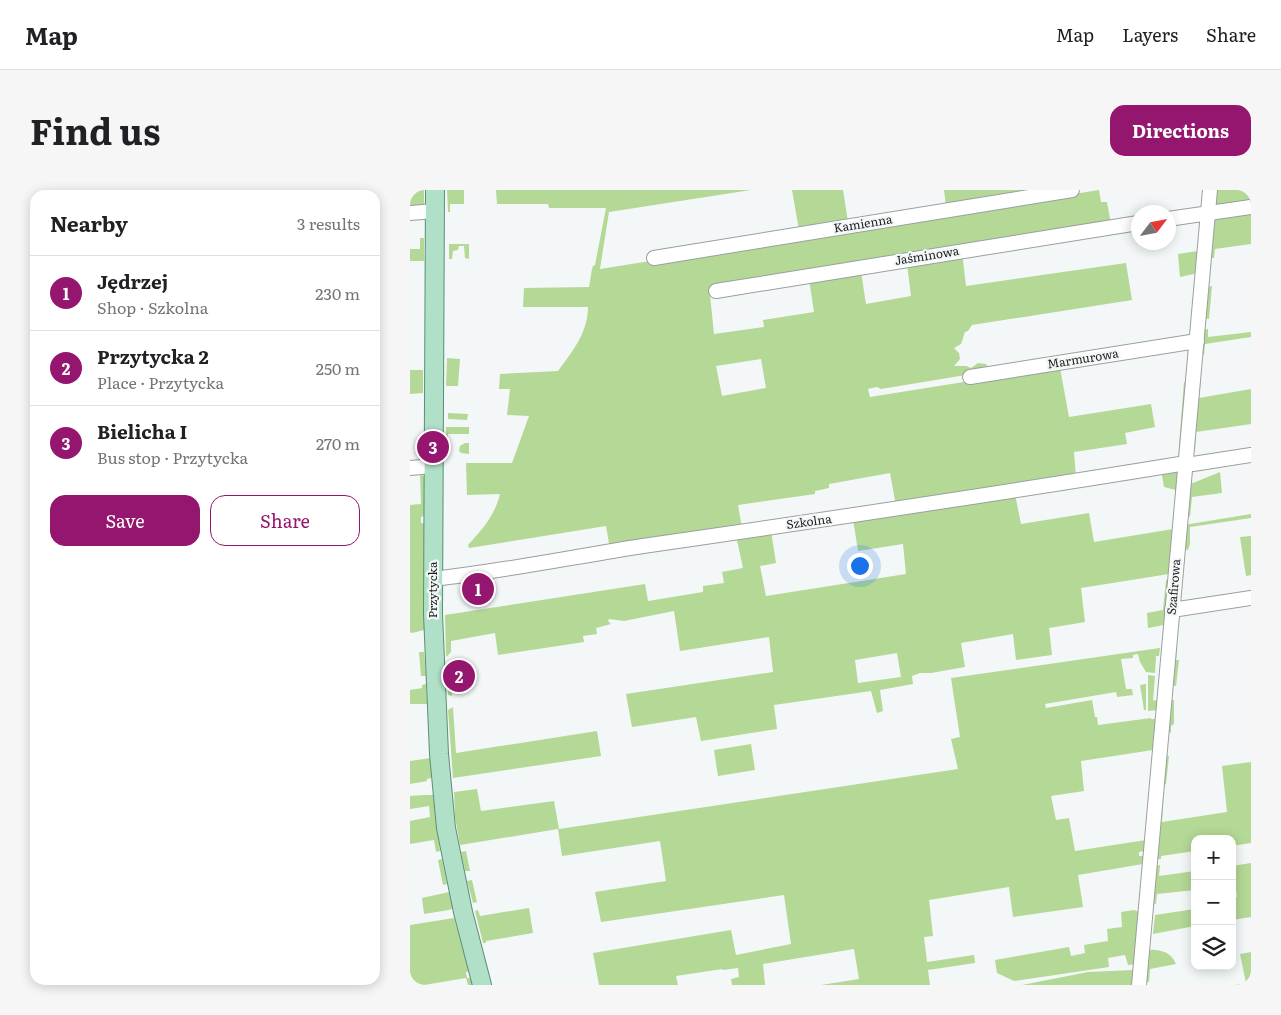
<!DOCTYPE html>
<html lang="en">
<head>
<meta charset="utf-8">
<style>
  :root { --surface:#fff; --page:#f6f6f6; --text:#202124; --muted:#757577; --line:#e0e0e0; --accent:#94166f }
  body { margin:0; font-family:Literata,serif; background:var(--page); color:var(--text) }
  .controls { position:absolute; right:15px; bottom:15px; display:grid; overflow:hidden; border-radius:10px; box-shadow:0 2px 12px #0003 }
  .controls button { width:45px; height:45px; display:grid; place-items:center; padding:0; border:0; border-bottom:1px solid var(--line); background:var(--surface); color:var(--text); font:25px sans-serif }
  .compass { position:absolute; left:721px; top:15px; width:45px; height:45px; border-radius:50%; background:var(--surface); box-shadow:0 2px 12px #0003; rotate:58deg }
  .you { position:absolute; left:449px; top:375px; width:18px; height:18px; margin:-12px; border:4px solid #fff; border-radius:50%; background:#1a73e8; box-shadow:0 0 0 8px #1a73e833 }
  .badge { display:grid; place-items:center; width:32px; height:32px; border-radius:50%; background:var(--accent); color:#fff; font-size:16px; font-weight:700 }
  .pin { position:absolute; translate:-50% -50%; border:2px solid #fff; box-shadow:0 1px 5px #0006 }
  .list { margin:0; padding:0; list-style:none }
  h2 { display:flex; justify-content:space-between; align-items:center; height:65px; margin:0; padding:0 20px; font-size:21px }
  h2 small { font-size:16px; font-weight:400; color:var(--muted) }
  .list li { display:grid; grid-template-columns:32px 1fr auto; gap:15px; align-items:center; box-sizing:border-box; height:75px; padding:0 20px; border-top:1px solid var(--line) }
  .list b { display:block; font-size:19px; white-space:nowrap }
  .list p { margin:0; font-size:16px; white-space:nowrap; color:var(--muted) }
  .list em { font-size:16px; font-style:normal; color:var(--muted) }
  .actions { display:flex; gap:10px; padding:15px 20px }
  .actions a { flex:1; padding:11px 0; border:1px solid var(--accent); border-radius:15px; text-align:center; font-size:18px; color:var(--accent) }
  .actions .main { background:var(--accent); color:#fff }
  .icon { flex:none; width:28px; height:28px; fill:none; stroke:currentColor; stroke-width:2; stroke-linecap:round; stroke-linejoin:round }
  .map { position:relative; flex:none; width:841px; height:795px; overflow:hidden; border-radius:15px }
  header { display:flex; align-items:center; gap:30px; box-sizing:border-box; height:70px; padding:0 25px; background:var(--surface); border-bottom:1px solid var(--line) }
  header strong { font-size:24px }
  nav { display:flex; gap:28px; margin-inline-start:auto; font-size:18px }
  .intro { display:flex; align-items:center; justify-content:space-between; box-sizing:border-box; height:120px; padding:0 30px }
  h1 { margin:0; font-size:35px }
  .button { padding:12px 22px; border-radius:15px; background:var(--accent); color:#fff; font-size:18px; font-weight:700 }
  main { display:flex; gap:30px; padding:0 30px }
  aside { flex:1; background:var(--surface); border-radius:15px; box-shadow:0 2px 12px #0003 }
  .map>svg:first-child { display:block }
</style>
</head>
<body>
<header>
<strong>Map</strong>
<nav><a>Map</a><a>Layers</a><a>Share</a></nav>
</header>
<div class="intro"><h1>Find us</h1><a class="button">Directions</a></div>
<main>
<aside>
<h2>Nearby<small>3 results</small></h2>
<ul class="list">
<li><span class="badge">1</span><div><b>Jędrzej</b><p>Shop · Szkolna</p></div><em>230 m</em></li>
<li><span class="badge">2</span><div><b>Przytycka 2</b><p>Place · Przytycka</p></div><em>250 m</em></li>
<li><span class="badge">3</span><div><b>Bielicha I</b><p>Bus stop · Przytycka</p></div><em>270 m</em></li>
</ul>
<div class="actions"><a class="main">Save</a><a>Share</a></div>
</aside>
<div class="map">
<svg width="841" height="795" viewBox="0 0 841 795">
  <rect width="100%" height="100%" fill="#f3f7f7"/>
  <g fill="#b4d895" fill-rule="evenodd">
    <path d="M0,0H14V17L0,18Z"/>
    <path d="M37,0H54V14H40V22H38Z"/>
    <path d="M86,0H341L199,22L190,79L689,0L691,12H697L701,34L300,105L304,144L354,137L353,130L404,122L399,89L451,82L456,114L501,106L497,74L552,62L556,96L716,73L722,110L562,135L558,141L555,142L551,154L544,158L549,163L550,169L544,176H556L561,178L568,173L576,174L580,181L471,199L467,197L458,199L460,207L560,191L650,178L659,227L741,214L745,237L715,243L717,254L664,262L666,287L486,316L480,283L419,294V298L405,301V304L328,315L332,338L200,359L196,336L59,358L58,355C72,340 85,325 90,304L57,305L56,273H102L119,226L97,225L100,199H89L90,184L148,181C163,161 178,142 178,117H113L114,98L179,97L182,79L183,76L185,75L196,18H139L138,14H87ZM351,169L356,198L312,206L306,176Z"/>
    <path d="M382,0H433L438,32L389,40Z"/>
    <path d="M534,0H636L536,16Z"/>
    <path d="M805,0H841V14L803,18Z"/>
    <path d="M841,20V54L805,59L804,68H799L803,30L805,27Z"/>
    <path d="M10,48H14V71H0V59H10Z"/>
    <path d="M39,54H59V69L55,68L54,56H49L48,60L43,61L42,69H39Z"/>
    <path d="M788,61V83L770,87L768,64Z"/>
    <path d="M802,96L799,129L794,128L797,97Z"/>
    <path d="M798,139V147L841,142V147L795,154L794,165H790L792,140Z"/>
    <path d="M37,168L50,169L48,196H36Z"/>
    <path d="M0,180H13V203L0,204Z"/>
    <path d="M791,190L789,208L841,199V234L786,242L785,260L782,259L789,192Z"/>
    <path d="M774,192L779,193L771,267L768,270Z"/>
    <path d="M38,223L58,224L57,230L38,229Z"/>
    <path d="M36,237H59V244H38V264H36Z"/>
    <path d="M55,253H59V264L51,263L49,261L50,256Z"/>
    <path d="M768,277L766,300L754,297L751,280Z"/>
    <path d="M810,282L812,303L782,307L780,327L778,325L779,292L783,293Z"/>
    <path d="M10,283L14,287V326L11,327V333H14V440L2,443L0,442V315L11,314Z"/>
    <path d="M605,304L611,334L679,323L684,352L763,339L759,384L671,398L675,432L639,438L642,465L606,470L603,444L551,453L555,477L521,483H510L502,486L503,494L470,500L473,521L467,523L461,501L364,515L367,539L291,551L286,527L222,537L216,504L363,482L359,447L270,461L264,421L214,431L199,429L198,431L201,434L186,438L187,444L173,446L174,452L88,465L85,443L41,451V462L36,467L35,425L235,394L238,411L293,402V396L314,393L312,382L333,378L326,346L361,341L366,373L350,376L356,406L496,384L493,354L448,361L443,329ZM487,463L491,487L448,493L445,470Z"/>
    <path d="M841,324V328L780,337V354L778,360L774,359V335Z"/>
    <path d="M841,346V385L836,386L830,347Z"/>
    <path d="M756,390H758L754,435L738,438L737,423L753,420Z"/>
    <path d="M750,458L749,466H746L745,483L736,482L730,472L728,464L723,465V468L711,469L716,499H722L723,505L707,507L706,502L635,514L636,518L682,510L685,527H687L688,535L741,528V529H746L743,560L671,571L674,601L641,606L646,630L659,628L665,661L736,650L735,661L729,662V666H734L733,674L668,685L673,717L603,727L599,697L519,710L523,746L514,747L517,772L564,765L565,773L518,780L520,795H411L449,789L444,759L353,774L355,795H322L321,789L329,787L328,778L313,780L312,779L266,786L268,795H189L183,763L321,740L326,765L381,754L374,705L191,732L185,702L256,691L250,651L152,666L148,639L50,655L45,627L44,602L67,599L71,621L144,611L149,639L548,579L541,549L550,547L541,488Z"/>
    <path d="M765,458H767L766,470H769L766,496L760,495Z"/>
    <path d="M9,462H14L16,486H11Z"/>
    <path d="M41,479L42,506L38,505L37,482Z"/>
    <path d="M738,485L745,486L743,510L748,511L747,520L738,521Z"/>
    <path d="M16,494L17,514H0V500L12,498V495Z"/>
    <path d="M736,494V520H734L730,495Z"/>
    <path d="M760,510H764V534L761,536V543L756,540Z"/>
    <path d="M43,517L46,563L187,541L191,566L43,588L38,520Z"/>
    <path d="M341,554L345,580L308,586L304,560Z"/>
    <path d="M754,566H759L756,594L754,595L752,632L817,622L812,576L841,572V653L822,656V649H785V661L751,666V669H745Z"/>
    <path d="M21,568V588L17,589V591L0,594V571Z"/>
    <path d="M13,605H23L30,661L26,662L24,650L0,654V631L20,627L19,616L0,619V606Z"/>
    <path d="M56,661L60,681H55L51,662Z"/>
    <path d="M32,669L37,694L33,695L28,670Z"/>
    <path d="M841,673V727L822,730V708L827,707L825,695H822V676Z"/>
    <path d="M750,675L749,686L785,681V700L747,704L746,714L743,713L745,676Z"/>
    <path d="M62,690L67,712L63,713L57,691Z"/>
    <path d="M39,702L43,718L39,720L14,724L12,708Z"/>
    <path d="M119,718L123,743L76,751V753H73L65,721L68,720L70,726Z"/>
    <path d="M785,719V736L743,744L745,725Z"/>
    <path d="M724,720L729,722L725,774L718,775L715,765L698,768L699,777L604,791L587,783L585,770L659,757L661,766L675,763L674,755L698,751L697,739L712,737L711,722Z"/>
    <path d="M44,728L59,781L56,782L57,788H61L63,795H58L56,788L14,795H0V735Z"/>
    <path d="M737,760C750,759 761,762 766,774L740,779L739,792L736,791Z"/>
    <path d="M841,762V795H825L836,793L830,764Z"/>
    <path d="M724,780L723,795H612L678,782Z"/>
  </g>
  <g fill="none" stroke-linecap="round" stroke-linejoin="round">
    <g stroke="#9b9f9e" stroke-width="16">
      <g id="minor">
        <path d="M0,23L25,21"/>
        <path d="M758,29L841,17"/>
        <path d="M244,68L662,0"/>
        <path d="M306,101L728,33"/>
        <path d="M560,187L787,151"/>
        <path d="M0,278L23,276"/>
        <path d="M23,389C94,381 163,367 233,356C413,330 592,303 770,274H783L841,265"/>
        <path d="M762,420L841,408"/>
        <path d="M729,795L800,0"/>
      </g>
    </g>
    <g stroke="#5a8f75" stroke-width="20">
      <path id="major" d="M25,0L23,424L29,564L36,638L53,722L72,795"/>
    </g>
    <use href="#minor" stroke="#fff" stroke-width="14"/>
    <use href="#major" stroke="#b0e0c8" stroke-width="18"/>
  </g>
  <g text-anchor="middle" stroke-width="4.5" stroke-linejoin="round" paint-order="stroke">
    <g font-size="12" fill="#1e1f1f" stroke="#f3f7f7">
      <text transform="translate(453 34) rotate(-9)" y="4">Kamienna</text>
      <text transform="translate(517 66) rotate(-9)" y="4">Jaśminowa</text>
      <text transform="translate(673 169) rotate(-9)" y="4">Marmurowa</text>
      <text transform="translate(399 332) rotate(-8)" y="4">Szkolna</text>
      <text transform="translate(764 397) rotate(-85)" y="4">Szafirowa</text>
      <text transform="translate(23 400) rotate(-90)" y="4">Przytycka</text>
    </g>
  </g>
</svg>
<div class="controls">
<button>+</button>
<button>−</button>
<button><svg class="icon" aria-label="layers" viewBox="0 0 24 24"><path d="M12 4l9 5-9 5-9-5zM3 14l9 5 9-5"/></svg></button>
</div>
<svg class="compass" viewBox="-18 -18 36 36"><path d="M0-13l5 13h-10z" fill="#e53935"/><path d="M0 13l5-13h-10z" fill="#757577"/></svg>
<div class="you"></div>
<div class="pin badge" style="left:68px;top:399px">1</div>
<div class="pin badge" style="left:49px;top:486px">2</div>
<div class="pin badge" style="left:23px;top:257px">3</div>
</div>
</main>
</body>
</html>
